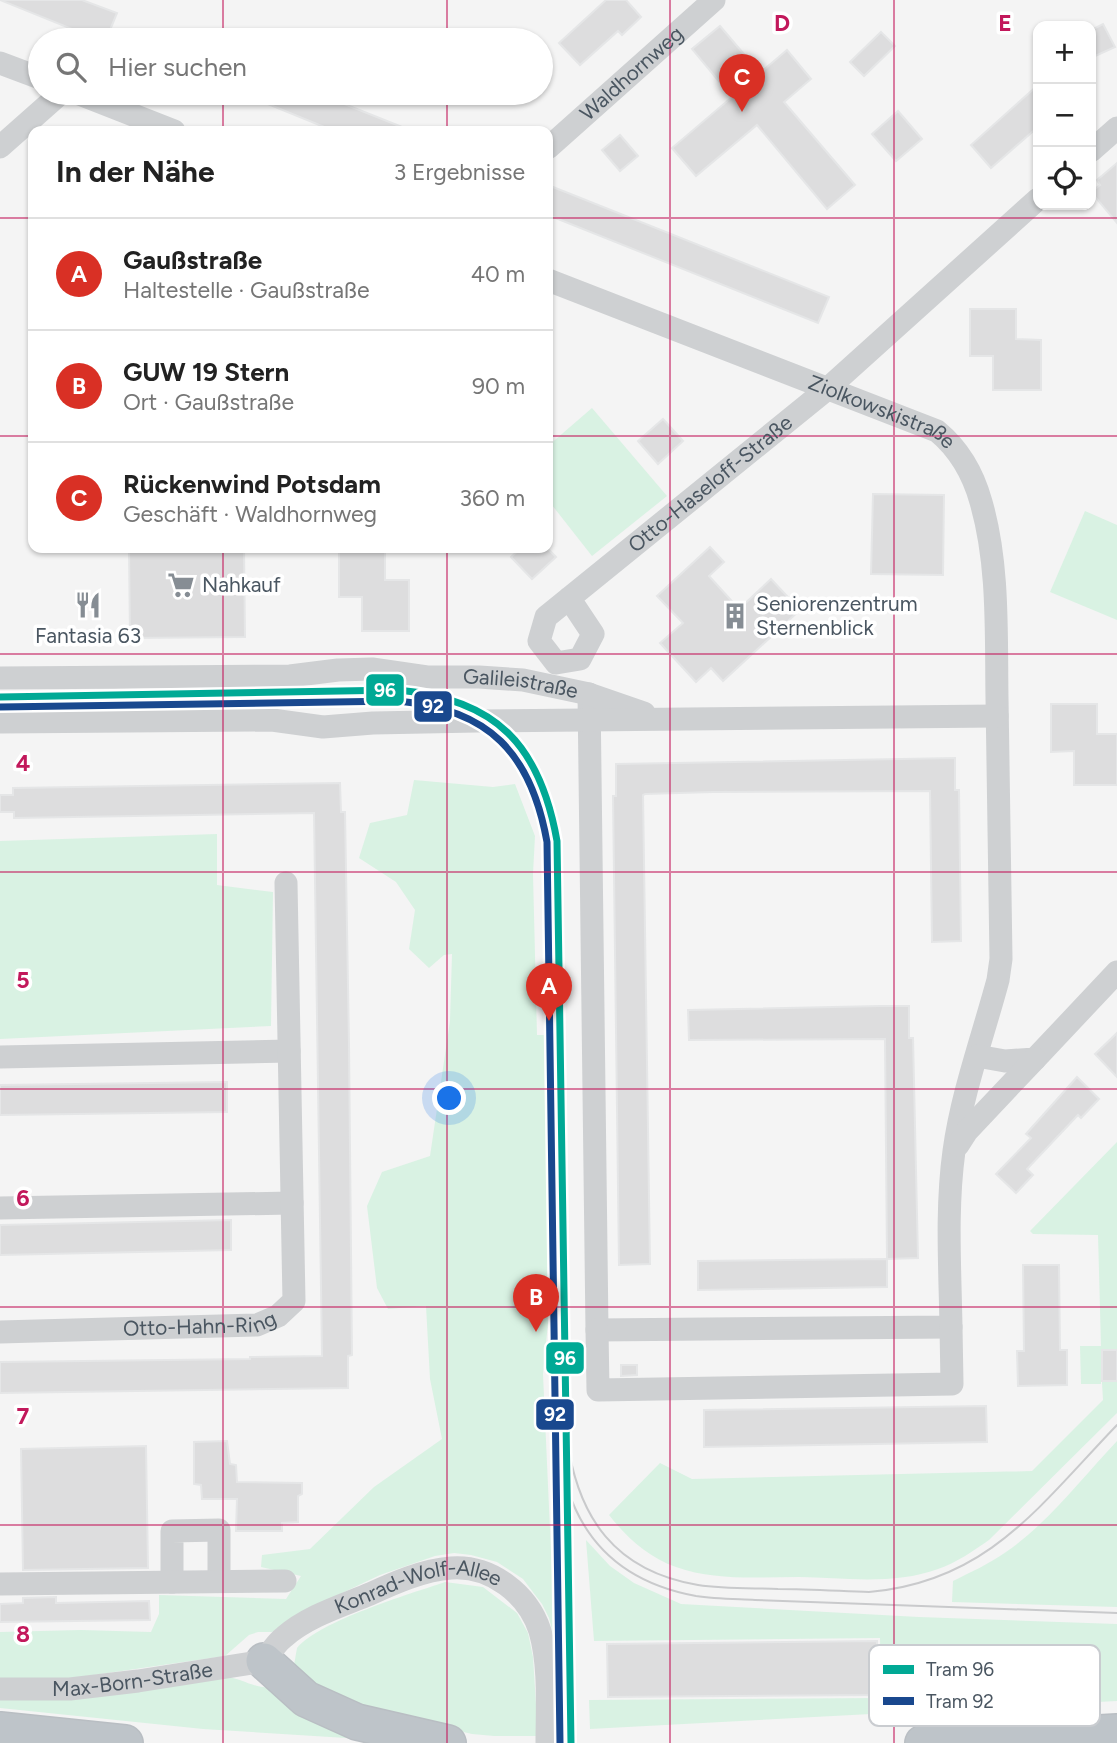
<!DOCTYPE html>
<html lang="de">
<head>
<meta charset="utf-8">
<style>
  :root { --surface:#fff; --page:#f6f6f6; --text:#222; --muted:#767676; --line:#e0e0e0; --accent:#d93025 }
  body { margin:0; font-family:Figtree,sans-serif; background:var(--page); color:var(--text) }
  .controls { position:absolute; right:21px; top:21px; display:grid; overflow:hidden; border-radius:14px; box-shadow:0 2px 5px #0004 }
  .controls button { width:63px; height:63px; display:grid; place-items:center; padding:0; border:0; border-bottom:2px solid var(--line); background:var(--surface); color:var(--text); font:35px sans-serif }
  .you { position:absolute; left:450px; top:1099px; width:24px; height:24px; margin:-18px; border:5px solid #fff; border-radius:50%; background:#1a73e8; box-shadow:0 0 0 10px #1a73e833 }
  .badge { display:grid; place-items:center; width:46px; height:46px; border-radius:50%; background:var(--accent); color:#fff; font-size:23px; font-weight:700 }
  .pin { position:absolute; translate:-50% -58px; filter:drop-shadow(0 2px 4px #0008) }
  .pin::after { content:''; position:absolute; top:37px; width:24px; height:21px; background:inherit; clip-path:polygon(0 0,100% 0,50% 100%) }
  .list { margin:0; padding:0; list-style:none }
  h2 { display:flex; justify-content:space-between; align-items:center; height:91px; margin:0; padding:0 28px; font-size:30px }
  h2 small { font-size:23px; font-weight:400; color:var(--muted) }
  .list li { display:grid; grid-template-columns:46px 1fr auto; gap:21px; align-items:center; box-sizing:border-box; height:112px; padding:0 28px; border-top:2px solid var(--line) }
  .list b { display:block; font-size:26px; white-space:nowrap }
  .list p { margin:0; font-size:23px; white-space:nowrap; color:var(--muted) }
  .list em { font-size:23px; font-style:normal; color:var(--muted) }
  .icon { flex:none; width:38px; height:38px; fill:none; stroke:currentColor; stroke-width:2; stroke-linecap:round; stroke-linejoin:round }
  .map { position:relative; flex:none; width:1117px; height:1743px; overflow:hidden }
  .search { position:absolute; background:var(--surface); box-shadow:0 2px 5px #0004; left:28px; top:28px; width:525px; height:77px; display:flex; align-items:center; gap:18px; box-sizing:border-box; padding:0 24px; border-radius:38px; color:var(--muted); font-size:26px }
  .panel { position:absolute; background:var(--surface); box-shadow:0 2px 5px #0004; left:28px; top:126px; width:525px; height:427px; border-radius:14px }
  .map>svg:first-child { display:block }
</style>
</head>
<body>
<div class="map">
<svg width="1117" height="1743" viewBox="0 0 1117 1743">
  <rect width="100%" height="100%" fill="#f4f4f4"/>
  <g fill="#d9f2e3">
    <path d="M592,408L667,496L592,556L548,500V446Z"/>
    <path d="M1085,511L1117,525V620L1050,592Z"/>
    <path d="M414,780L493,787L515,784L535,836L533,874L537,1035H545L549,1313L543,1374L555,1641L549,1618L542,1604L523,1579L497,1562L471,1555L454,1553L435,1556L380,1575L298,1614L272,1632H258L249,1635L225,1656L73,1678L0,1679V1632L81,1630L151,1632L159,1614V1595L286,1599L301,1576L261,1567L262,1555L310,1549L374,1487L442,1439L430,1379L426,1306L388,1309L377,1288L367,1206L382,1172L430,1156L450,1021L452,954L444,955L429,968L409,949L415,910L396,882L359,858L370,823L407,815Z"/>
    <path d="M217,834V885L273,892L271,1026L0,1039V841Z"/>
    <path d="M1117,1142V1413L989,1540C973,1551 956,1563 938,1569C895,1585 844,1578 799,1577C758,1577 715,1581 676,1567C649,1558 626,1537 609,1515L660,1463L692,1479L1032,1471L1103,1400L1101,1366V1384H1081L1080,1346H1101L1098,1235L1033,1234L1030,1231Z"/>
    <path d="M1117,1441V1607L952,1602L953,1581C971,1572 989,1564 1006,1552C1048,1523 1082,1478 1117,1441Z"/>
    <path d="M586,1540L610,1566L634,1583L681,1604L919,1617L1117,1624V1701L590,1729L589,1700L881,1698L880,1638L594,1641Z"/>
    <path d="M445,1582L483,1587L517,1613L528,1633L533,1657L538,1736H494L472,1734L364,1709L316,1692L294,1665L297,1648C319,1621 410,1594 445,1582Z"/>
    <path d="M227,1677C244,1679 256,1690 275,1687L394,1741L203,1729L0,1708V1698Z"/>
  </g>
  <g fill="#ddddde" stroke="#e5e6e7" stroke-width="2">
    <path d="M0,0H82L117,13L106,40H99Z"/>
    <path d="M606,0H626L641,17L622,35L618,31L580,65L559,43Z"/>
    <path d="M1103,24L1115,47L1091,58V30Z"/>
    <path d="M720,26L760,73L787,50L811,79L784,102L855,185L827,209L757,125L696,176L672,148L732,97L692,49Z"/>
    <path d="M881,32L895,46L864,76L850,62Z"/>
    <path d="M1038,85V127L991,168L971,145Z"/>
    <path d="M241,93H317L412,131H334Z"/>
    <path d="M898,111L922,139L896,161L872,134Z"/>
    <path d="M620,135L638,156L620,171L602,150Z"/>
    <path d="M1117,163V223L1091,192L1100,185L1097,180Z"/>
    <path d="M548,185L829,297L818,323L548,215Z"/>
    <path d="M970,309H1016V339L1041,340V390H993V356H970Z"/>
    <path d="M663,419L683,441L658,464L638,441Z"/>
    <path d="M873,494L944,495L943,575L871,574Z"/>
    <path d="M710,547L724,562L709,576L739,609L771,579L800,610L723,681L711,668L696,682L660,643L683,623L657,596Z"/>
    <path d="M129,548H244L245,637L130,638Z"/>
    <path d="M521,548H547L556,557L532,579L511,557Z"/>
    <path d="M385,549V580H409V631H362V597H339V550Z"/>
    <path d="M1051,704H1097V734H1117V785H1074V751L1051,752Z"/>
    <path d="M955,758V790H959L961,941L932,942L930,791L713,792L645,794L643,795L650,1264L619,1265L613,796H616V764Z"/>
    <path d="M340,783L341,812H345L349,1044L352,1355L348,1356V1388L0,1393V1362L250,1359V1357L322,1356L314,813L14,818V812H0V795H13V788Z"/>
    <path d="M880,1006H909V1038H913L918,1258L887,1259L885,1039L689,1040L688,1010Z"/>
    <path d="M1117,1033V1077L1095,1054Z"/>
    <path d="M1077,1077L1099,1099L1081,1118L1078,1115L1027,1169L1033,1175L1016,1193L996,1174L1031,1138L1026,1134Z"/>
    <path d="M227,1082V1112L0,1115V1085Z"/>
    <path d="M231,1220V1250L0,1255V1225Z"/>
    <path d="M887,1259V1287L698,1290V1261Z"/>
    <path d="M1023,1265H1059L1060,1350H1067V1385L1018,1386L1017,1351H1024Z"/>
    <rect x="1102" y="1350" width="15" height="31"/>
    <path d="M621,1365H637V1375L621,1376Z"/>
    <path d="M986,1406L987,1442L704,1447V1410Z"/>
    <path d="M227,1441L230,1464L236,1465L237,1482L302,1483V1494L298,1496V1522L282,1523V1531H236L237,1499H202L201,1485L194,1484V1442Z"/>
    <path d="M146,1446L148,1568L23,1570L21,1449Z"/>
    <path d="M56,1597V1603L149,1601L150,1620L0,1622V1604L23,1603V1598Z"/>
    <path d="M877,1641L878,1695L608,1697L607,1644Z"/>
  </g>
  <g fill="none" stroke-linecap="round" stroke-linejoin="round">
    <g stroke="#b9bec3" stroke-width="38">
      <g id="highway">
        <path d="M264,1661L306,1699L357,1722L448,1743"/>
        <path d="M0,1730L125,1743"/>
        <path d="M923,1743L1117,1732"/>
      </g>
    </g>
    <g stroke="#ced0d2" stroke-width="23">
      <path d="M0,63L40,78"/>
      <path d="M77,93L174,131"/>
      <path d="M0,147L61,93"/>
      <path id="s1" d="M548,148L714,0"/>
      <path d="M1091,151L1117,128"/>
      <path id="s2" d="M548,280L937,431C960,450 973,473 981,502C999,564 996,633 997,698C998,785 999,872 1001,959L998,980C983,1036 962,1093 954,1151C946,1209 950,1268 951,1327L597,1330L589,694"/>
      <path id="s3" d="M569,598L593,634L580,659L556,663L539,641L546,617L826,390L1038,199"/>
      <path id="s4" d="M0,678L290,676L338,670L372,669L427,677H479L523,680L589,694L644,713"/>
      <path d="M0,722L272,720L323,727L373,723L477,721L997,716"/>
      <path d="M977,1056L1005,1061L1035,1059L1117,972"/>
      <path d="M0,1057L289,1051"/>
      <path d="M958,1145L967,1131L1035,1059"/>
      <path d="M0,1208L292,1203"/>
      <path d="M597,1330L598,1390L952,1384L951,1327"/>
      <path id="s5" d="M0,1332L257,1325L278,1316L294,1301L286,883"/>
      <path d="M172,1582V1531L219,1530V1581"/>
      <path d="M0,1584L285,1581"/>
      <path id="s6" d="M0,1689H70L138,1681L264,1661C270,1653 276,1643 284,1637C308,1616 341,1606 370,1594C394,1583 423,1570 451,1568C491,1565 528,1594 540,1631C550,1666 547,1707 547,1743"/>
    </g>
    <use href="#highway" stroke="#bec4c9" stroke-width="35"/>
    <g stroke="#c9cacc" stroke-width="2">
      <path d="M567,1439C578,1518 615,1571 698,1585C724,1589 752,1588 778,1589C808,1589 839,1591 869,1592C988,1582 1040,1505 1117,1425"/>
      <path d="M559,1450C570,1530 614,1581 696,1596C715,1599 736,1599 755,1600L1117,1613"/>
    </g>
    <g stroke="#fff" stroke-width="12">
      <path id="tram-1" d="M0,697L398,690C496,699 540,745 557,841L571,1743"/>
    </g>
    <g stroke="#fff" stroke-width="12">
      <path id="tram-2" d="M0,707L398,701C489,709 531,753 547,842L560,1743"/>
    </g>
    <use href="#tram-1" stroke="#00a995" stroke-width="7"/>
    <use href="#tram-2" stroke="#19488e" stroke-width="7"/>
  </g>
  <path fill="none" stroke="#c2185b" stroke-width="2" stroke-opacity="0.55" d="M223,0V40M447,0V40M670,0V1743M894,0V1743M223,93V131M447,93V131M0,218H33M548,218H1117M0,436H33M548,436H1117M223,548V1743M447,548V1743M0,654H1117M0,872H1117M0,1089H1117M0,1307H1117M0,1525H1117"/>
  <defs>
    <g id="supermarket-bare" transform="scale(2.1)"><path d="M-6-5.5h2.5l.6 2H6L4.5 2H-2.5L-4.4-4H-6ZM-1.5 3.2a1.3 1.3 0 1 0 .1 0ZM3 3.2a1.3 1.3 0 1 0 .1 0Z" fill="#868d94" stroke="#fff" stroke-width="2.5" paint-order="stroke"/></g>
    <g id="restaurant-bare" transform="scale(2.1)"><path d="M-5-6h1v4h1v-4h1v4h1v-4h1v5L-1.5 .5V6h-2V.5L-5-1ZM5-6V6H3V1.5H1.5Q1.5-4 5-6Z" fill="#868d94" stroke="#fff" stroke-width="2.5" paint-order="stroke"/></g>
    <g id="building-bare" transform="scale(2.1)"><path d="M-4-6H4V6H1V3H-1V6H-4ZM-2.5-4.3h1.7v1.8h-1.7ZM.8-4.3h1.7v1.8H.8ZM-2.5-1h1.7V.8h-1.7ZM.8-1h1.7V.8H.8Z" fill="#868d94" stroke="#fff" stroke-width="2.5" paint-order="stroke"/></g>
  </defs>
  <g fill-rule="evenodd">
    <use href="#supermarket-bare" x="181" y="585"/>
    <use href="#restaurant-bare" x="88" y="605"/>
    <use href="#building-bare" x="735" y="616"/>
  </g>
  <g text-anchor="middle" stroke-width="7" stroke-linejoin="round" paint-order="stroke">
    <g font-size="21" fill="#4a5661" stroke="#fff">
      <text dy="7" stroke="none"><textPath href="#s1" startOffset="112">Waldhornweg</textPath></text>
      <text dy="7" stroke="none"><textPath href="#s2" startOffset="359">Ziolkowskistraße</textPath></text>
      <text dy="7" stroke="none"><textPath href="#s3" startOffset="360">Otto-Haseloff-Straße</textPath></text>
      <text dy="7" stroke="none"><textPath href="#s4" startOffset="522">Galileistraße</textPath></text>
      <text dy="7" stroke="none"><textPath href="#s5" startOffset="200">Otto-Hahn-Ring</textPath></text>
      <text dy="7" stroke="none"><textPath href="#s6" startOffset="444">Konrad-Wolf-Allee</textPath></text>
      <text dy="7" stroke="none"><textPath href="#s6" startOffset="133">Max-Born-Straße</textPath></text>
    </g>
    <g font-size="21" fill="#4a5661" stroke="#fff" text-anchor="start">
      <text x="202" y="592">Nahkauf</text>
      <text x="756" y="611">Seniorenzentrum<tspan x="756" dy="24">Sternenblick</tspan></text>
      <text x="88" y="643" text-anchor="middle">Fantasia 63</text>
    </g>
  </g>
  <rect x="869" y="1645" width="231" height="81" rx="10" fill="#fff" stroke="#c9ccd0" stroke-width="2"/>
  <rect x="883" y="1665" width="31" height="9" fill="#00a995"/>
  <rect x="883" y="1697" width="31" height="8" fill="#19488e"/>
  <g font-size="19" fill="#4a5661">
    <text x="926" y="1676">Tram 96</text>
    <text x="926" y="1708">Tram 92</text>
  </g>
  <g font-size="23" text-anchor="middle" font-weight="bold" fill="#c2185b" stroke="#fff" stroke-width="7" stroke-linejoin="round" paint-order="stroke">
    <text x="782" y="31">D</text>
    <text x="1005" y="31">E</text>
    <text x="23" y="771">4</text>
    <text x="23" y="988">5</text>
    <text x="23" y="1206">6</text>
    <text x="23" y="1424">7</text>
    <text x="23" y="1642">8</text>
  </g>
  <g stroke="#fff" stroke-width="2.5">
    <rect x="365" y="673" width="40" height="34" rx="7" fill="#00a995"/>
    <rect x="413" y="690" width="40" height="33" rx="7" fill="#19488e"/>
    <rect x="545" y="1341" width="40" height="34" rx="7" fill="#00a995"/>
    <rect x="535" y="1398" width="40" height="33" rx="7" fill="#19488e"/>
  </g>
  <g font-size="19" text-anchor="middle" font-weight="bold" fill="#fff">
    <text x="385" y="697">96</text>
    <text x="433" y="713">92</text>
    <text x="565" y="1365">96</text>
    <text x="555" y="1421">92</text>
  </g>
</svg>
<div class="controls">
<button>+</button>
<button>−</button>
<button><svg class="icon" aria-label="locate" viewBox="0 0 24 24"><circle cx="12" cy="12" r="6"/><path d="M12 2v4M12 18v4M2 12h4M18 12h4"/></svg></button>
</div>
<div class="you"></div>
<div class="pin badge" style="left:549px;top:1021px">A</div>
<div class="pin badge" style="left:536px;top:1332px">B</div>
<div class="pin badge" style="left:742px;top:112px">C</div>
<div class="search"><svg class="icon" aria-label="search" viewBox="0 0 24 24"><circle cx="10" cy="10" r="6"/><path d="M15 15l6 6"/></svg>Hier suchen</div>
<section class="panel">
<h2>In der Nähe<small>3 Ergebnisse</small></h2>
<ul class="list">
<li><span class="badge">A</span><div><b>Gaußstraße</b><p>Haltestelle · Gaußstraße</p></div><em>40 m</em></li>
<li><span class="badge">B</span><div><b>GUW 19 Stern</b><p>Ort · Gaußstraße</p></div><em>90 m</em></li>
<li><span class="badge">C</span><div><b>Rückenwind Potsdam</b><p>Geschäft · Waldhornweg</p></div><em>360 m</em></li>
</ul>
</section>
</div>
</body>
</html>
